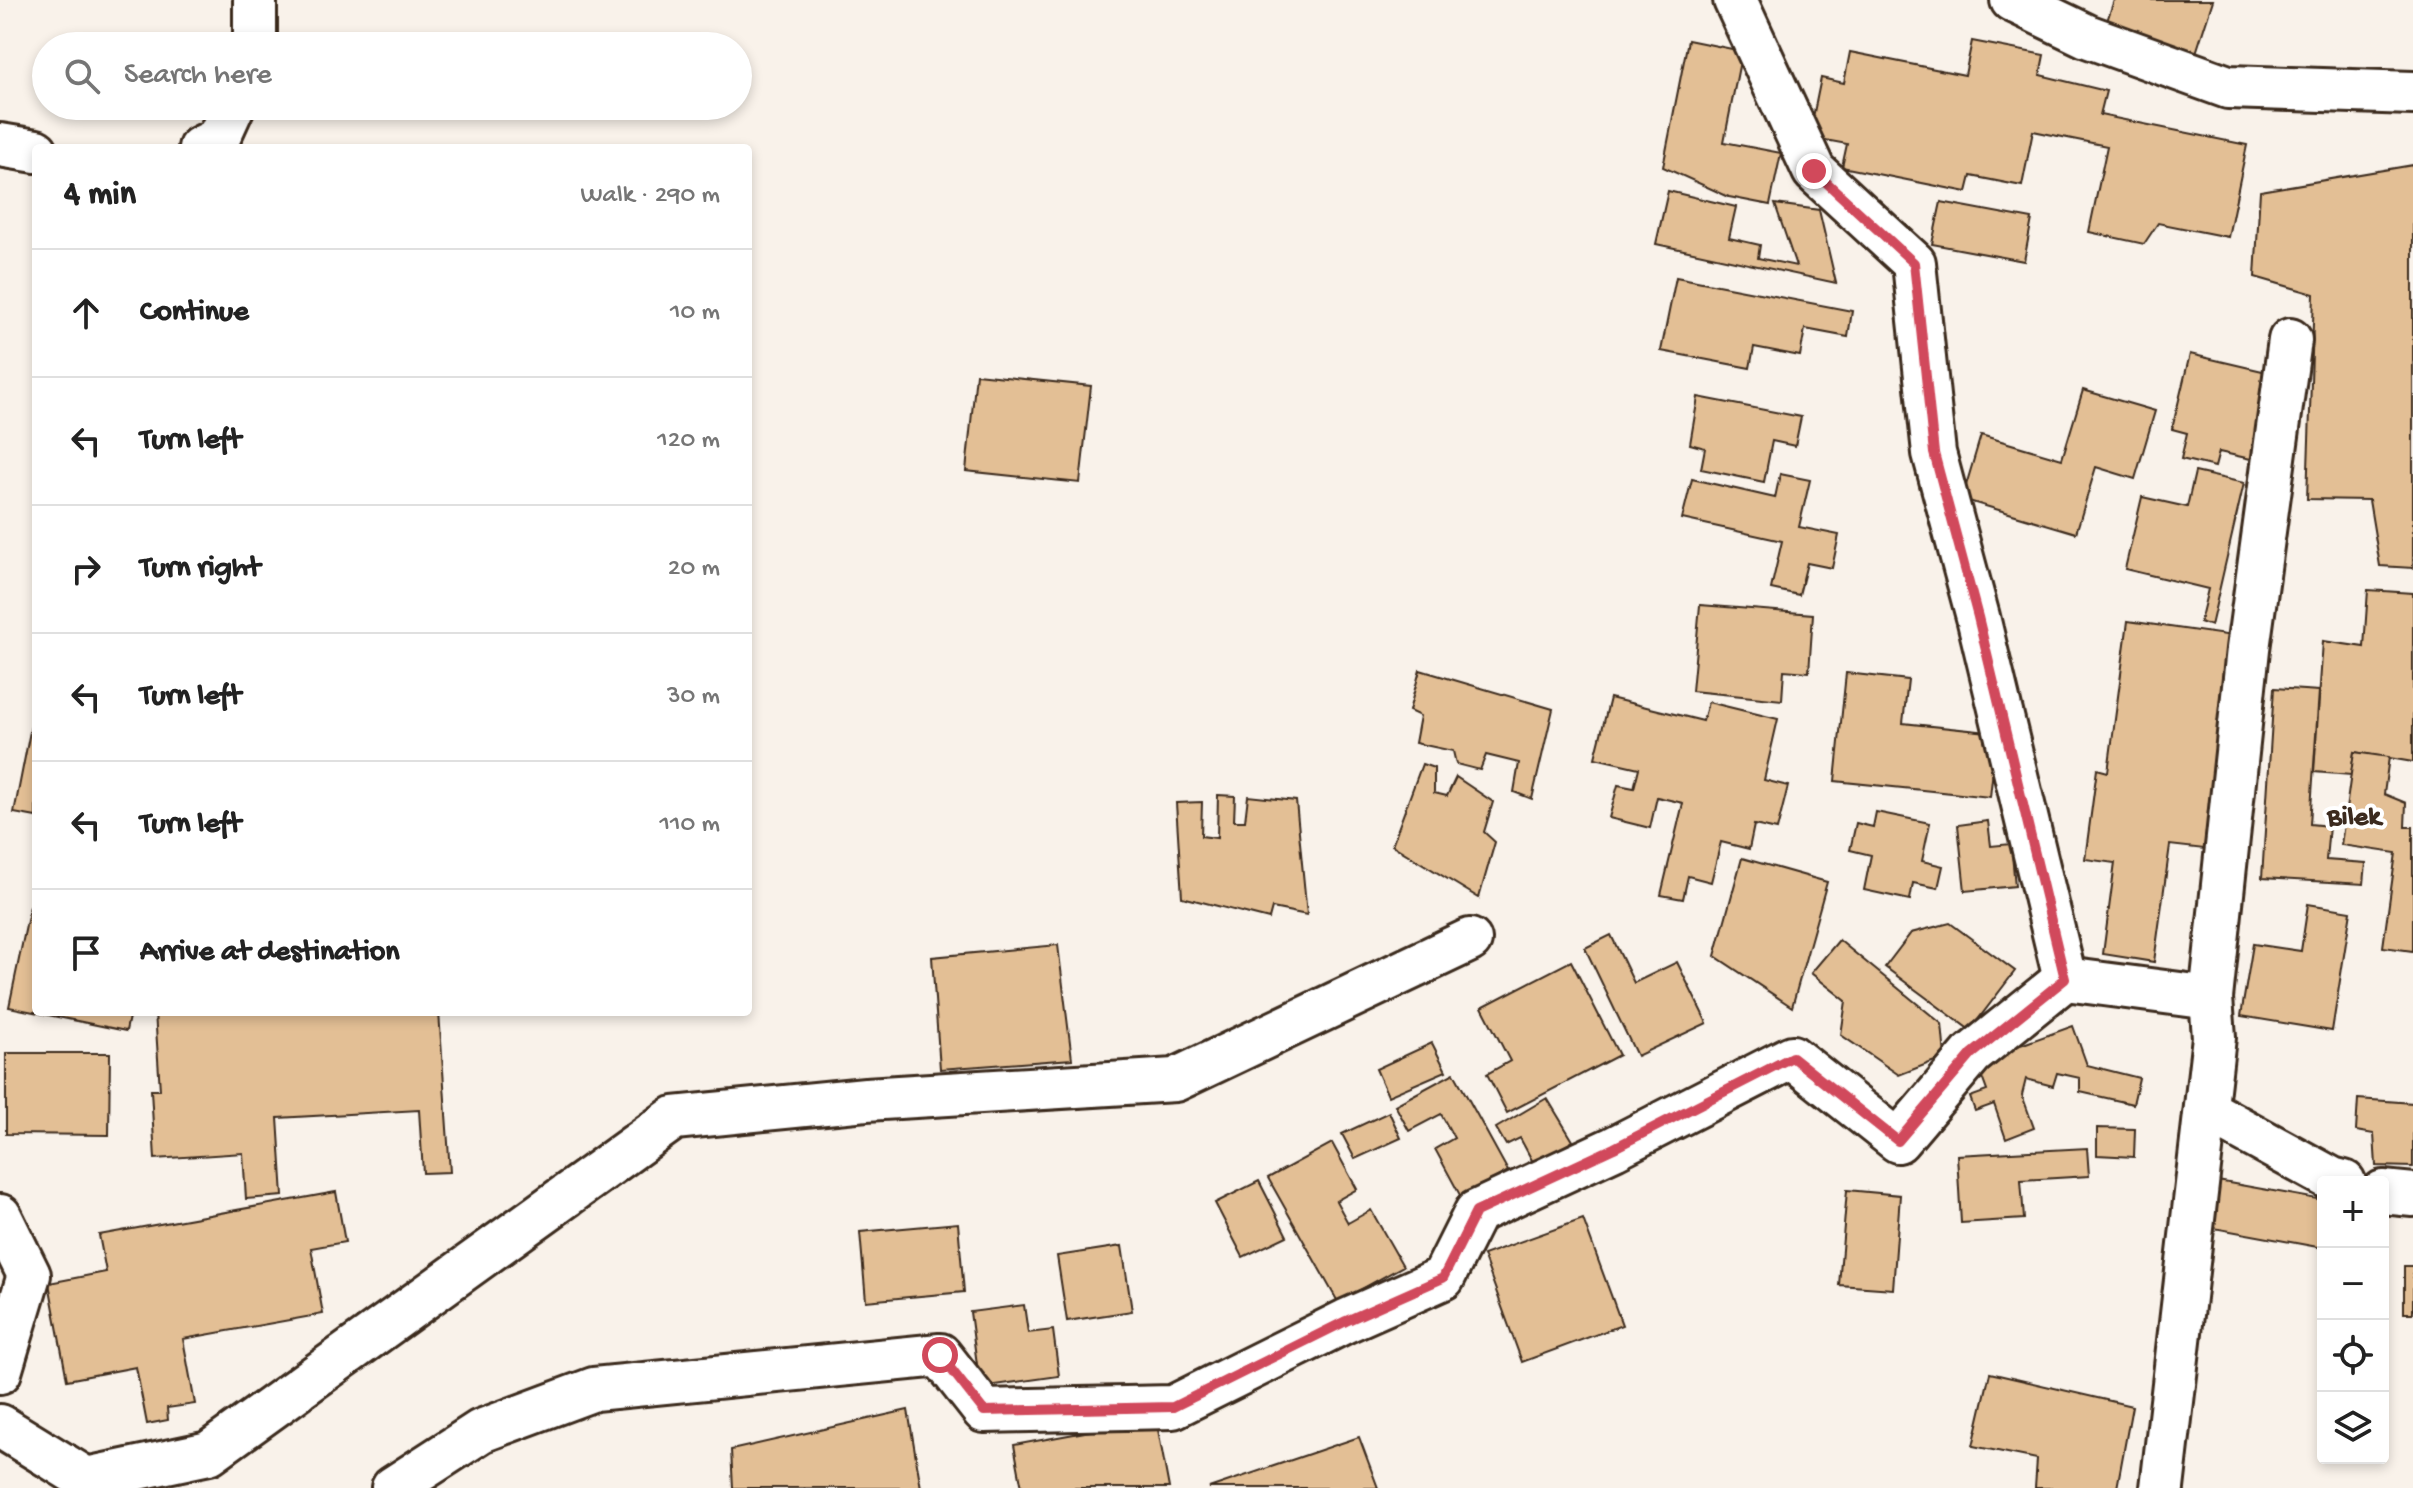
<!DOCTYPE html>
<html lang="en">
<head>
<meta charset="utf-8">
<style>
  :root { --surface:#fff; --page:#f6f6f6; --text:#222; --muted:#767676; --line:#e0e0e0 }
  body { margin:0; font-family:"Gochi Hand",sans-serif; background:var(--page); color:var(--text) }
  .controls { position:absolute; right:24px; bottom:24px; display:grid; overflow:hidden; border-radius:8px; box-shadow:0 4px 12px #0003 }
  .controls button { width:72px; height:72px; display:grid; place-items:center; padding:0; border:0; border-bottom:2px solid var(--line); background:var(--surface); color:var(--text); font:40px sans-serif }
  .stop { position:absolute; width:24px; height:24px; margin:-18px; border:6px solid #d1495b; border-radius:50%; background:#fff }
  .stop.end { background:#d1495b; border-color:#fff; box-shadow:0 2px 8px #0008 }
  .list { margin:0; padding:0; list-style:none }
  h2 { display:flex; justify-content:space-between; align-items:center; height:104px; margin:0; padding:0 32px; font-size:34px }
  h2 small { font-size:26px; font-weight:400; color:var(--muted) }
  .list li { display:grid; grid-template-columns:52px 1fr auto; gap:24px; align-items:center; box-sizing:border-box; height:128px; padding:0 32px; border-top:2px solid var(--line) }
  .list b { display:block; font-size:30px; white-space:nowrap }
  .list em { font-size:26px; font-style:normal; color:var(--muted) }
  .icon { flex:none; width:44px; height:44px; fill:none; stroke:currentColor; stroke-width:2; stroke-linecap:round; stroke-linejoin:round }
  .map { position:relative; flex:none; width:2413px; height:1488px; overflow:hidden }
  .search { position:absolute; background:var(--surface); box-shadow:0 4px 12px #0003; left:32px; top:32px; width:720px; height:88px; display:flex; align-items:center; gap:20px; box-sizing:border-box; padding:0 28px; border-radius:44px; color:var(--muted); font-size:30px }
  .panel { position:absolute; background:var(--surface); box-shadow:0 4px 12px #0003; left:32px; top:144px; width:720px; height:872px; border-radius:8px }
  .map>svg:first-child { display:block }
</style>
</head>
<body>
<div class="map">
<svg width="2413" height="1488" viewBox="0 0 2413 1488">
  <rect width="100%" height="100%" fill="#f9f2ea"/>
  <filter id="ink" filterUnits="userSpaceOnUse"><feTurbulence type="fractalNoise" baseFrequency=".0125" numOctaves="2"/><feDisplacementMap in="SourceGraphic" scale="16" xChannelSelector="R" yChannelSelector="G"/><feConvolveMatrix kernelMatrix="1 2 1 2 8 2 1 2 1" color-interpolation-filters="sRGB"/></filter>
  <g filter="url(#ink)">
    <g fill="#e3bf95" stroke="#3b2a1e" stroke-width="2">
      <path d="M2114,0H2213L2196,53L2106,24Z"/>
      <path d="M1688,40L1742,51L1724,142L1781,153L1770,205L1729,197L1663,167Z"/>
      <path d="M1972,41L2044,55L2040,75L2106,91L2100,115L2247,145L2228,237L2158,223L2144,244L2089,232L2107,146L2033,131L2022,186L1971,176L1967,192L1842,167L1847,144L1809,137L1821,78L1844,83L1850,52L1965,75Z"/>
      <path d="M2413,165V568L2380,566L2369,500L2307,499L2314,294L2255,277L2260,191Z"/>
      <path d="M1668,191L1736,207L1729,238L1760,245L1758,258L1796,266L1775,204L1819,210L1836,283L1656,244Z"/>
      <path d="M1941,202L2032,219L2024,261L1932,244Z"/>
      <path d="M1676,277L1852,311L1848,337L1805,329L1800,356L1754,347L1750,368L1661,351Z"/>
      <path d="M2190,354L2271,373L2251,459L2219,452L2215,467L2181,459L2187,433L2172,429Z"/>
      <path d="M976,374L1091,386L1080,483L966,471Z"/>
      <path d="M2083,390L2155,411L2135,479L2096,467L2076,533L1962,499L1981,435L2062,459Z"/>
      <path d="M1698,397L1801,417L1795,446L1772,441L1764,482L1701,469L1705,448L1690,444Z"/>
      <path d="M2195,472L2244,483L2211,626L2200,622L2208,589L2125,569L2142,497L2187,507Z"/>
      <path d="M1780,474L1810,480L1799,527L1839,535L1832,568L1807,563L1799,595L1771,589L1782,541L1682,519L1692,479L1775,498Z"/>
      <path d="M2368,590L2413,593V762L2354,752L2351,775L2314,772L2323,641L2364,647Z"/>
      <path d="M1700,605L1813,614L1809,672L1784,670L1782,700L1692,691Z"/>
      <path d="M2128,621L2233,636L2204,849L2170,845L2154,962L2103,954L2115,863L2085,859L2097,769L2108,772Z"/>
      <path d="M1420,670L1553,709L1532,799L1514,792L1519,763L1486,755L1480,770L1456,764L1453,751L1415,743L1420,716L1409,711Z"/>
      <path d="M1846,673L1908,680L1903,723L1997,733L1990,797L1835,781Z"/>
      <path d="M2274,688L2319,691L2310,824L2329,826L2326,860L2366,863L2364,884L2262,878Z"/>
      <path d="M1610,698L1703,721L1708,702L1778,719L1764,780L1788,786L1777,830L1754,825L1749,849L1721,842L1711,882L1688,876L1683,899L1661,895L1683,803L1657,797L1650,828L1609,818L1618,785L1634,788L1639,768L1595,758Z"/>
      <path d="M32,721H36V817L14,813Z"/>
      <path d="M2354,752L2389,757L2384,794L2406,803L2405,827H2413V951L2383,947L2396,853L2341,845Z"/>
      <path d="M1422,764L1434,768V793L1447,796L1456,777L1493,802L1484,832L1495,842L1479,898L1392,845Z"/>
      <path d="M1218,795L1235,796L1234,821H1245L1248,796L1296,801L1307,915L1272,908L1269,919L1182,897L1176,803L1202,802L1201,836L1217,838Z"/>
      <path d="M1876,812L1930,823L1922,861L1943,866L1938,888L1913,883L1910,900L1864,890L1871,855L1850,850L1856,823L1873,827Z"/>
      <path d="M1988,821L1991,846L2011,844L2015,886L1965,891L1958,825Z"/>
      <path d="M1742,858L1827,882L1792,1007L1715,956Z"/>
      <path d="M33,892L36,893V1012H130L126,1031L9,1007Z"/>
      <path d="M2308,904L2351,911L2332,1031L2241,1016L2253,944L2301,951Z"/>
      <path d="M1950,923L2015,971L1970,1030L1885,967L1911,933Z"/>
      <path d="M1611,935L1634,983L1677,962L1707,1023L1637,1056L1585,948Z"/>
      <path d="M1839,940L1942,1024L1945,1057L1899,1075L1841,1035L1846,1001L1811,973Z"/>
      <path d="M1058,945L1072,1059L940,1069L932,957Z"/>
      <path d="M1571,961L1619,1055L1507,1113L1487,1074L1510,1061L1482,1007Z"/>
      <path d="M155,1012H439L450,1172L423,1173L419,1110L278,1118L283,1196L246,1199L243,1153L155,1159L151,1090H160Z"/>
      <path d="M2073,1026L2087,1065L2139,1078L2133,1104L2080,1092V1078L2057,1073L2053,1086L2026,1079L2022,1095L2034,1128L2006,1139L1994,1104L1975,1111L1970,1097L1987,1091L1976,1061Z"/>
      <path d="M1432,1043L1446,1071L1388,1096L1376,1069Z"/>
      <path d="M6,1053H110L109,1135L6,1134Z"/>
      <path d="M1454,1073L1508,1171L1461,1197L1435,1149L1454,1138L1441,1114L1409,1131L1395,1105Z"/>
      <path d="M1547,1098L1573,1141L1534,1164L1520,1138L1506,1145L1496,1128Z"/>
      <path d="M2358,1099L2413,1103V1167L2376,1166L2374,1134L2356,1131Z"/>
      <path d="M1389,1112L1401,1138L1355,1159L1342,1134Z"/>
      <path d="M2097,1128L2135,1129L2134,1157L2097,1155Z"/>
      <path d="M1332,1143L1357,1189L1336,1201L1348,1223L1371,1210L1403,1266L1338,1302L1268,1178Z"/>
      <path d="M2087,1148L2089,1176L2021,1180L2024,1219L1961,1223L1957,1155Z"/>
      <path d="M2212,1180L2323,1200V1248L2203,1226Z"/>
      <path d="M1259,1181L1287,1236L1243,1257L1215,1203Z"/>
      <path d="M1847,1190L1900,1195L1893,1289L1839,1285Z"/>
      <path d="M336,1192L345,1242L311,1248L323,1314L183,1339L195,1404L167,1408L168,1420L147,1424L136,1367L67,1380L49,1283L106,1272L99,1235Z"/>
      <path d="M1583,1219L1622,1325L1522,1362L1483,1255Z"/>
      <path d="M958,1223L964,1292L866,1301L860,1232Z"/>
      <path d="M1122,1246L1132,1311L1067,1321L1057,1256Z"/>
      <rect x="2404" y="1266" width="9" height="47"/>
      <path d="M1024,1305L1028,1333L1053,1330L1059,1376L980,1387L970,1312Z"/>
      <path d="M1990,1373L2132,1406L2117,1488H2035L2037,1459L1973,1446Z"/>
      <path d="M908,1410L921,1488H733L731,1450Z"/>
      <path d="M1156,1419L1169,1488H1022L1014,1445Z"/>
      <path d="M1359,1437L1378,1488H1209Z"/>
    </g>
    <g fill="none" stroke-linecap="round" stroke-linejoin="round">
      <g stroke="#3b2a1e" stroke-width="48">
        <g id="minor">
          <path d="M1735,0L1814,171L1914,263L1934,453L1978,617L2065,979"/>
          <path d="M2012,0L2087,36L2228,87L2413,93"/>
          <path d="M252,46L255,35V0"/>
          <path d="M0,145L36,151"/>
          <path d="M200,148L218,139L233,106"/>
          <path d="M2206,1110L2332,1179L2344,1182"/>
          <path d="M2383,1192L2413,1195"/>
          <path d="M0,1216L29,1275L0,1372"/>
          <path d="M0,1426L86,1479L209,1453L674,1118L866,1099L1175,1080L1470,940"/>
          <path d="M393,1488L481,1431L594,1389L940,1355L984,1411L1173,1407L1346,1321L1443,1278L1476,1212L1614,1148L1792,1057L1898,1141L1972,1054L2065,979L2211,998"/>
          <path d="M2162,1488L2214,1037L2211,998L2248,649L2290,340"/>
        </g>
      </g>
      <use href="#minor" stroke="#fff" stroke-width="42"/>
    </g>
  </g>
  <g fill="none" stroke-linecap="round" stroke-linejoin="round" filter="url(#ink)">
    <path stroke="#d1495b" stroke-width="10" d="M940,1355L984,1411L1173,1407L1346,1321L1443,1278L1476,1212L1614,1148L1792,1057L1898,1141L1972,1054L2065,979L1978,617L1934,453L1914,263L1814,171"/>
  </g>
  <g text-anchor="middle" stroke-width="8" stroke-linejoin="round" paint-order="stroke">
    <g font-size="28" font-weight="bold" fill="#3b2a1e" stroke="#fff">
      <text x="2354" y="824">Bilek</text>
    </g>
  </g>
</svg>
<div class="controls">
<button>+</button>
<button>−</button>
<button><svg class="icon" aria-label="locate" viewBox="0 0 24 24"><circle cx="12" cy="12" r="6"/><path d="M12 2v4M12 18v4M2 12h4M18 12h4"/></svg></button>
<button><svg class="icon" aria-label="layers" viewBox="0 0 24 24"><path d="M12 4l9 5-9 5-9-5zM3 14l9 5 9-5"/></svg></button>
</div>
<div class="stop" style="left:940px;top:1355px"></div>
<div class="stop end" style="left:1814px;top:171px"></div>
<div class="search"><svg class="icon" aria-label="search" viewBox="0 0 24 24"><circle cx="10" cy="10" r="6"/><path d="M15 15l6 6"/></svg>Search here</div>
<section class="panel">
<h2>4 min<small>Walk · 290 m</small></h2>
<ul class="list">
<li><svg class="icon" aria-label="ahead" viewBox="0 0 24 24"><path d="M12 20V5M6 11l6-6 6 6"/></svg><div><b>Continue</b></div><em>10 m</em></li>
<li><svg class="icon" aria-label="left" viewBox="0 0 24 24"><path d="M17 20v-9H6M10 6l-5 5 5 5"/></svg><div><b>Turn left</b></div><em>120 m</em></li>
<li><svg class="icon" aria-label="right" viewBox="0 0 24 24"><path d="M7 20v-9h11M14 6l5 5-5 5"/></svg><div><b>Turn right</b></div><em>20 m</em></li>
<li><svg class="icon" aria-label="left" viewBox="0 0 24 24"><path d="M17 20v-9H6M10 6l-5 5 5 5"/></svg><div><b>Turn left</b></div><em>30 m</em></li>
<li><svg class="icon" aria-label="left" viewBox="0 0 24 24"><path d="M17 20v-9H6M10 6l-5 5 5 5"/></svg><div><b>Turn left</b></div><em>110 m</em></li>
<li><svg class="icon" aria-label="arrive" viewBox="0 0 24 24"><path d="M6 21V4h12l-3 4 3 4H6"/></svg><div><b>Arrive at destination</b></div></li>
</ul>
</section>
</div>
</body>
</html>
